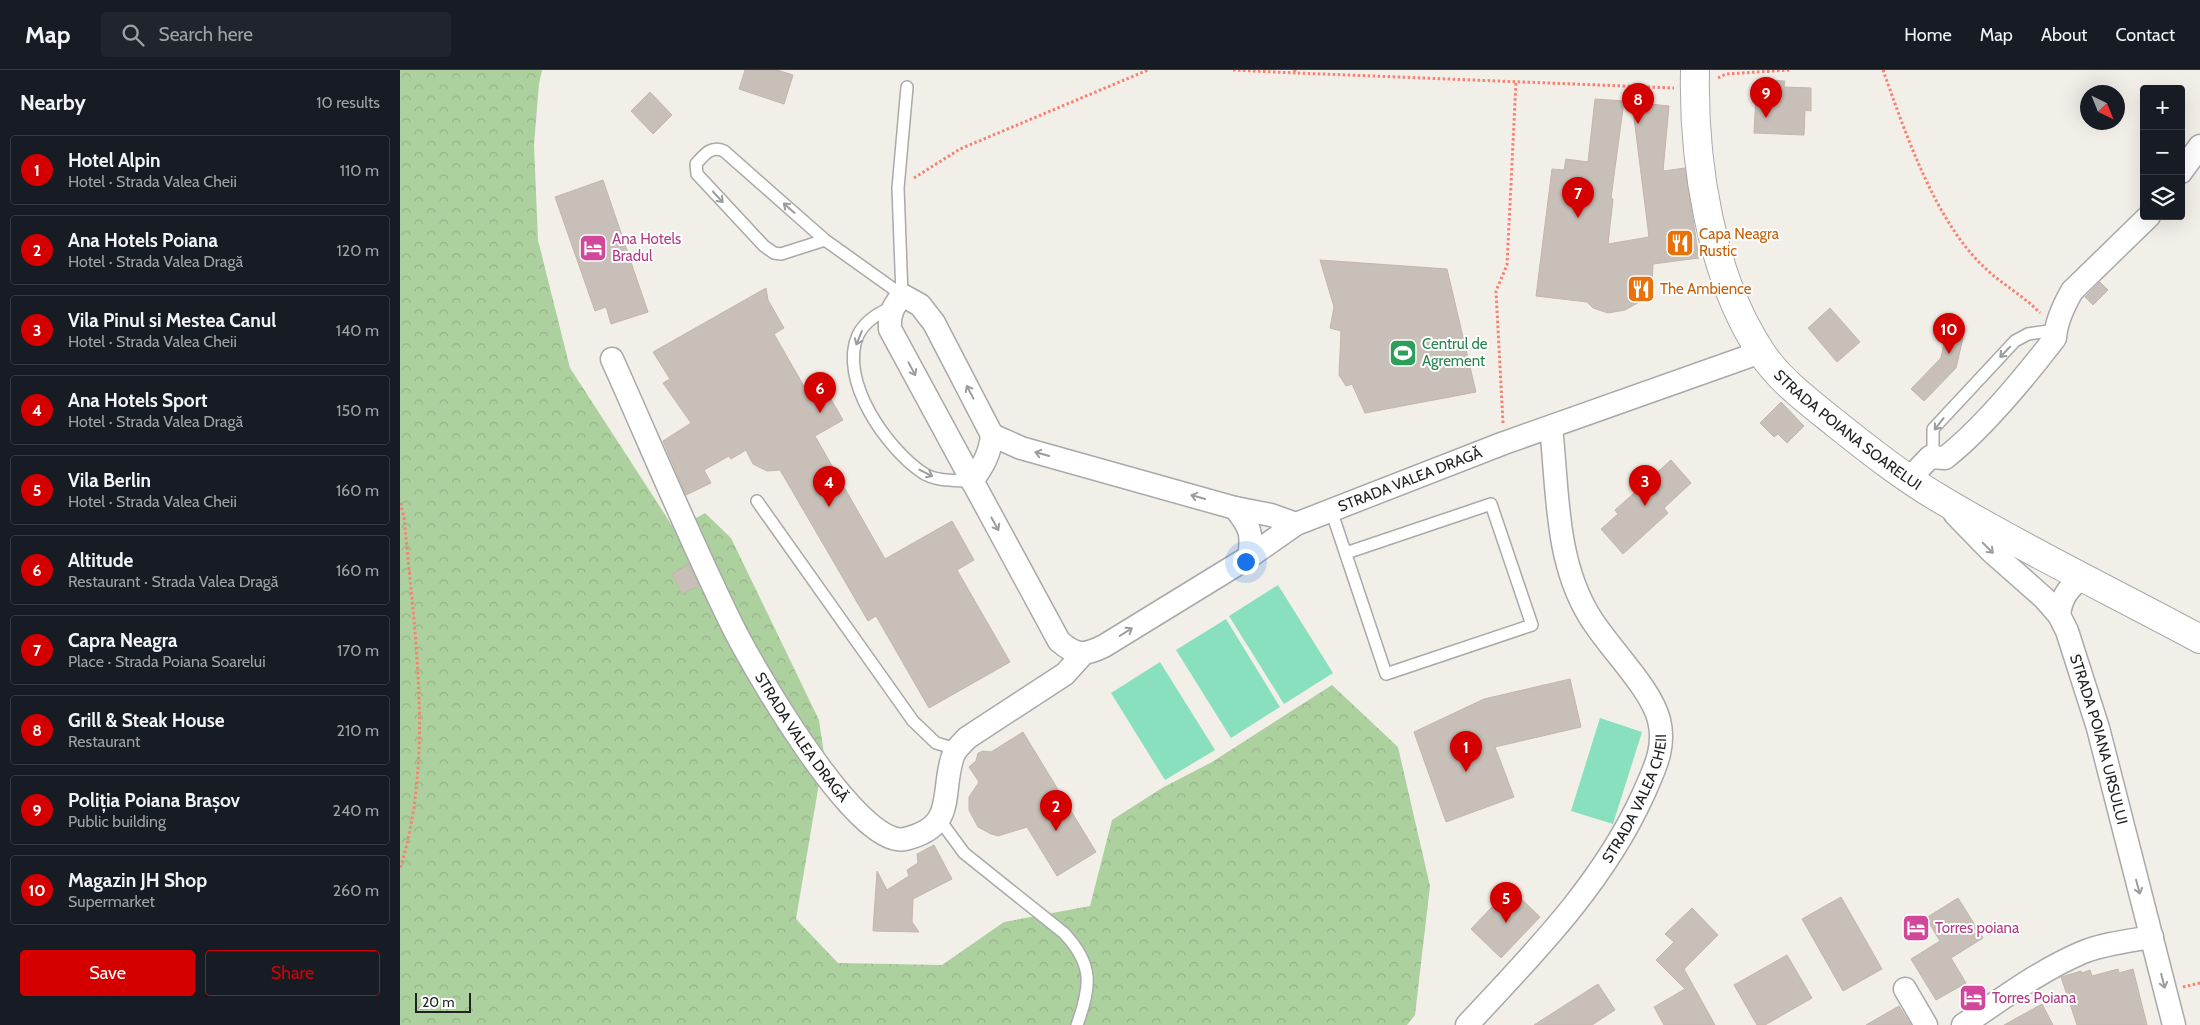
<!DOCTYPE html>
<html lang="en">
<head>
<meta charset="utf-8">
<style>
  :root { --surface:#171b24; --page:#20242c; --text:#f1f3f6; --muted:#9ea1a6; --line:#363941; --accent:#d40000 }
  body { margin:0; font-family:Cabin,sans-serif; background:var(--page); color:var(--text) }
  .controls { position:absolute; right:15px; top:15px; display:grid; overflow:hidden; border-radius:5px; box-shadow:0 5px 20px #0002 }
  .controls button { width:45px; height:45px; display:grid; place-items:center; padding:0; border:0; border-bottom:1px solid var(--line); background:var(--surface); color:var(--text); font:25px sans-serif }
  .compass { position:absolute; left:1680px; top:15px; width:45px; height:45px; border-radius:50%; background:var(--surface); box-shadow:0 5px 20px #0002; rotate:137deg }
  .scale { position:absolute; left:15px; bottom:12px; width:56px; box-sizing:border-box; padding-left:5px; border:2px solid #222; border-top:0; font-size:14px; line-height:18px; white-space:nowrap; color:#222; -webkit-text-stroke:4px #fff; paint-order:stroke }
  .you { position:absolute; left:845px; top:491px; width:18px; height:18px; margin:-12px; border:4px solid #fff; border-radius:50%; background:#1a73e8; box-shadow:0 0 0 8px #1a73e833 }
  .badge { display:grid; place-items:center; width:32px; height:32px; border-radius:50%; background:var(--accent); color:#fff; font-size:16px; font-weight:700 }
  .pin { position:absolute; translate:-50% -41px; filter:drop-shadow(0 1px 2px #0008) }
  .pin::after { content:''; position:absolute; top:26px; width:18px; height:15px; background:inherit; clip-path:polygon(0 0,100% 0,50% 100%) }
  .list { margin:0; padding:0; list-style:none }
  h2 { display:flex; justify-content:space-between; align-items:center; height:65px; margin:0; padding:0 20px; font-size:21px }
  h2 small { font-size:16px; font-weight:400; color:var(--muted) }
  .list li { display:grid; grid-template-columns:32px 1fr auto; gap:15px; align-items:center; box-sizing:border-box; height:70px; margin:0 10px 10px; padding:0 10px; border:1px solid var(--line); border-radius:5px }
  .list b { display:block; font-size:19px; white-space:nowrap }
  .list p { margin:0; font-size:16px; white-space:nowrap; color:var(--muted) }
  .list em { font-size:16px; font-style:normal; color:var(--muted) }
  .actions { display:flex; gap:10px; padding:15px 20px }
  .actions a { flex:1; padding:11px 0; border:1px solid var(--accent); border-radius:5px; text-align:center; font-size:18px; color:var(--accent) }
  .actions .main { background:var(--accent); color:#fff }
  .icon { flex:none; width:28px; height:28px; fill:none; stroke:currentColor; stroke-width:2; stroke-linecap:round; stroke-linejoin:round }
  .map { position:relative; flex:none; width:1800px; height:955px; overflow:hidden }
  header { display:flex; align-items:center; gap:30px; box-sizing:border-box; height:70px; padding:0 25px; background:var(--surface); border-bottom:1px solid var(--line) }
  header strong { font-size:24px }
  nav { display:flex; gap:28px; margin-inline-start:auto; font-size:18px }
  .search { width:350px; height:45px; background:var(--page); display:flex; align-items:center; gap:12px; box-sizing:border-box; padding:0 18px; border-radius:5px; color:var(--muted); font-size:19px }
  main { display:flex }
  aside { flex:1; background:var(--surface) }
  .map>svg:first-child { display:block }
</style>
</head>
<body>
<header>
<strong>Map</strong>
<div class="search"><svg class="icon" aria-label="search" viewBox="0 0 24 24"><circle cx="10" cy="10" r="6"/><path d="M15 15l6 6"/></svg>Search here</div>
<nav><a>Home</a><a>Map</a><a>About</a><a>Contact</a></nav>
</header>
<main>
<aside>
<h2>Nearby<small>10 results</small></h2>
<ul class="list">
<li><span class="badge">1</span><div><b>Hotel Alpin</b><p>Hotel · Strada Valea Cheii</p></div><em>110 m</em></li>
<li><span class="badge">2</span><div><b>Ana Hotels Poiana</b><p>Hotel · Strada Valea Dragă</p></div><em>120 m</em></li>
<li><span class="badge">3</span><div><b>Vila Pinul si Mestea Canul</b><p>Hotel · Strada Valea Cheii</p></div><em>140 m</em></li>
<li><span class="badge">4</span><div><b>Ana Hotels Sport</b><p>Hotel · Strada Valea Dragă</p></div><em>150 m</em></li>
<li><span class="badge">5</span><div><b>Vila Berlin</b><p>Hotel · Strada Valea Cheii</p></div><em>160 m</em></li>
<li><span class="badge">6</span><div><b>Altitude</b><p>Restaurant · Strada Valea Dragă</p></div><em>160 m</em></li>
<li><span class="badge">7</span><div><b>Capra Neagra</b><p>Place · Strada Poiana Soarelui</p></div><em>170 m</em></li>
<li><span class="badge">8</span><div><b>Grill &amp; Steak House</b><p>Restaurant</p></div><em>210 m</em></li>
<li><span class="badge">9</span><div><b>Poliția Poiana Brașov</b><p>Public building</p></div><em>240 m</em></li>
<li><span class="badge">10</span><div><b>Magazin JH Shop</b><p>Supermarket</p></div><em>260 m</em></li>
</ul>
<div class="actions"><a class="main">Save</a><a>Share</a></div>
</aside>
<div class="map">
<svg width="1800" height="955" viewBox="0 0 1800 955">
  <defs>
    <pattern id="forest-crowns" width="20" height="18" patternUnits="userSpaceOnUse" patternTransform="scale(1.25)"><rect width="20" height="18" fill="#add19e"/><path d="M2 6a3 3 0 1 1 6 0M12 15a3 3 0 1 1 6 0" fill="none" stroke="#95b388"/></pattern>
  </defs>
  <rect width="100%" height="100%" fill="#f2efe9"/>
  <path fill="url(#forest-crowns)" d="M0,0H142L139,14L134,75L138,170L170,298L275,460L305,443L331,468L419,650L424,684L396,849L438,893L542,895L604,852L690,836L712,750L762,718L812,692L932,615L998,677L1030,816L1015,945L1007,955H0Z"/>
  <g fill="#88e0be">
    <path d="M878,515L933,603L884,634L829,546Z"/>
    <path d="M826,549L880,637L831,668L776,580Z"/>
    <path d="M760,592L815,680L765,710L711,623Z"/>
    <path d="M1200,648L1242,662L1213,754L1171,741Z"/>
  </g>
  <g fill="#c7bfb8" stroke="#c4b6ab">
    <path d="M345,0H377L393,5L384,34L339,19Z"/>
    <path d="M1360,10L1385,11L1384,17L1411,18V41L1405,40L1404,65L1354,63L1356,24H1360Z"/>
    <path d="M250,22L272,45L253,64L231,41Z"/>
    <path d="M1195,29L1224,31L1211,128L1213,129L1208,174L1249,167L1232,32L1269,36L1263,101L1285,98L1299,188L1253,194L1252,215L1243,230L1225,240L1208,243L1193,238L1187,232L1136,226L1152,99L1164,100L1166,89L1188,92Z"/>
    <path d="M203,110L248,242L211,254L206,237L195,241L155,127Z"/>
    <path d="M920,190L1047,199L1076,322L965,343L952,314L946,316L939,305L941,261L930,258L934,237Z"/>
    <path d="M1700,212L1708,220L1693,235L1685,227Z"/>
    <path d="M366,218L368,230L384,258L374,264L413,332L428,324L443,350L415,366L485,489L552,451L574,490L557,500L610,592L529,638L476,546L468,551L380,400L367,401L353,394L346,380L331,389L329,386L304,400L311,413L286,425L263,371L291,353L263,313L270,309L253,282Z"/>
    <path d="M1430,238L1460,272L1437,292L1408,258Z"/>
    <path d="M1547,257L1563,268L1556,298L1524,331L1511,319L1541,288Z"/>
    <path d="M1381,332L1404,356L1387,373L1378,364L1374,367L1360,353Z"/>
    <path d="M1271,390L1291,413L1264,438L1268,443L1223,484L1201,459L1218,444L1215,440Z"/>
    <path d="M289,494L299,516L282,524L272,504Z"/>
    <path d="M1170,609L1181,657L1095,677L1114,727L1046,752L1014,662L1084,629Z"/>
    <path d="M623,662L696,782L657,806L627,757L598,766L591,764L578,757L569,740V727L579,712L569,697L576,691L578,683L583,681L591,682Z"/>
    <path d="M534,775L552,809L513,829L512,852L519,862L473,861L477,801L487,820L509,806L507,800L518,793L517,784Z"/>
    <path d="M1110,818L1140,847L1101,888L1071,859Z"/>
    <path d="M1441,827L1482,899L1443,921L1402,849Z"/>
    <path d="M1558,828L1583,868L1551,888L1566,913L1536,930L1511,889L1540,871L1526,848Z"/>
    <path d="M1292,838L1318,865L1284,899L1315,955H1264L1254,937L1285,919L1256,890L1274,872L1265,864Z"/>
    <path d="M1387,885L1412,928L1365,955H1357L1334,915Z"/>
    <path d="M1718,899L1719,903L1733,899L1747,955H1677L1661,907L1681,901L1682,903L1690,900L1692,906Z"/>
    <path d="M1198,914L1215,940L1192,955H1134Z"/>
    <path d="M1642,934L1653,955H1604Z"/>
    <path d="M1499,936L1511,955H1466Z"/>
  </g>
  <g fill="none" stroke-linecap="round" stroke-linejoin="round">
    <g stroke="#a9a9a9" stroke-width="14">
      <g id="service">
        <path d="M425,170L381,184L374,183L364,176L297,104L296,94C304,85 311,75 324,81L425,170L502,225"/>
        <path d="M502,225L498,118L507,17"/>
        <path d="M493,237C480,242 465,251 458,265C438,310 487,379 523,403C537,412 556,410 572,411"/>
        <path d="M1533,384V359L1615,271L1628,264L1656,260"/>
        <path d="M357,431L513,651L536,673L556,679"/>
        <path d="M931,440L986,604L1132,555L1091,434L946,483"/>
        <path d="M539,749L564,783L664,863C694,895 691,916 677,955"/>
      </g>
    </g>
    <g stroke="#a9a9a9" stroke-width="25">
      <g id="minor">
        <path d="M1781,102L1800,76"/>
        <path id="s1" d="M212,289C251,376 288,465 330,551C349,591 457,780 505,769C556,757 541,726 552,689C554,680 561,675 567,668L665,604L683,584"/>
        <path id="s2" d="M592,365L534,253L520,235L502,225C493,237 489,244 490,259L659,571C676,586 684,586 704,576L849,487L896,454L1104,373L1361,282"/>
        <path d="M592,365L621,378L835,438L871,445L896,454"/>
        <path d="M1509,409L1530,387L1545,388C1583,358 1625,307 1655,268C1656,252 1664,235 1672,221L1749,146"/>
        <path d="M572,411C583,396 590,384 592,365"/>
        <path d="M835,438C850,457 853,463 849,487"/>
        <path id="s3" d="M1555,444L1592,482L1644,528L1659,545L1667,561L1698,658L1774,955"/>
        <path d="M1659,545C1661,527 1669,517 1683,507"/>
        <path d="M1505,919L1526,955"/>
        <path id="s4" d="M1067,955C1133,884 1202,815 1243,725C1254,700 1266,678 1259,650C1251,618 1208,577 1190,547C1155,491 1158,420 1151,357"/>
        <path d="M1563,955C1601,930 1639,901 1681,883C1702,874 1729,871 1752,867"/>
      </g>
    </g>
    <g stroke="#a9a9a9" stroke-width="30">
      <g id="tertiary">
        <path id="s5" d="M1295,0C1293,90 1310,205 1361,282C1379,310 1409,332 1435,353C1469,380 1504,408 1542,430C1625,480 1715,523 1800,569"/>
      </g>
    </g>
    <g stroke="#fa8072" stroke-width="3" stroke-dasharray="2.5 2.5" stroke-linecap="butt">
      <path d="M833,0L896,3"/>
      <path d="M894,0L897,3L1274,18"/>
      <path d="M1483,0C1505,62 1535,151 1584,197C1601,214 1623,225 1640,243"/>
      <path d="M1318,8L1326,4L1389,0"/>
      <path d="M514,108L560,79L748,0"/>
      <path d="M1103,353L1096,221L1107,195L1116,12"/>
      <path d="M0,433L4,447C14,560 35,688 0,799"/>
      <path d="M1783,917L1800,913"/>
    </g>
    <use href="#service" stroke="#fff" stroke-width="11"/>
    <use href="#minor" stroke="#fff" stroke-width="22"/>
    <use href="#tertiary" stroke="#fff" stroke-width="28"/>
  </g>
  <defs><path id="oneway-shaft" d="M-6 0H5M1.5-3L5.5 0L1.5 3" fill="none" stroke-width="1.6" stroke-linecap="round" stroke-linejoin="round" transform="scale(1.25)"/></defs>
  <g stroke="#9c9c9c">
    <use href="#oneway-shaft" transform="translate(318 127) rotate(47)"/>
    <use href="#oneway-shaft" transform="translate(389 138) rotate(-139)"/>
    <use href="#oneway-shaft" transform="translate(459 268) rotate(112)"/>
    <use href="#oneway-shaft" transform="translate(1605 282) rotate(134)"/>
    <use href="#oneway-shaft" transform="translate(512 299) rotate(62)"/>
    <use href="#oneway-shaft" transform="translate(570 322) rotate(-118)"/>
    <use href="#oneway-shaft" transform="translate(1539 354) rotate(128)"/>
    <use href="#oneway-shaft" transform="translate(642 384) rotate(-164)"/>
    <use href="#oneway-shaft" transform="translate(526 403) rotate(27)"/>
    <use href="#oneway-shaft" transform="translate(798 427) rotate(-164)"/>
    <use href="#oneway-shaft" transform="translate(595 454) rotate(61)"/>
    <use href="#oneway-shaft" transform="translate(1588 478) rotate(45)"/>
    <use href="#oneway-shaft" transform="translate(726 562) rotate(-32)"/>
    <use href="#oneway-shaft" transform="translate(1738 817) rotate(75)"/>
    <use href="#oneway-shaft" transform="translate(1763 911) rotate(76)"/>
  </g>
  <defs>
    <g id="restaurant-square" transform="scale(1.4375)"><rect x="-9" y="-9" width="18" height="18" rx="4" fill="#e8710a" stroke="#fff"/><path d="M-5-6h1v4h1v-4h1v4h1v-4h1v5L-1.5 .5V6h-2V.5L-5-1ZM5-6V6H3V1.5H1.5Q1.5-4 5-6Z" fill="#fff"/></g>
    <g id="hotel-square" transform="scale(1.4375)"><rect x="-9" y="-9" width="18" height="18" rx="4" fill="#d1479c" stroke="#fff"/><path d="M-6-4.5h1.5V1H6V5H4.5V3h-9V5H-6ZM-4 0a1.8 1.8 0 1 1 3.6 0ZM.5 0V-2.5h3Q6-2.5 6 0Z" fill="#fff"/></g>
    <g id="stadium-square" transform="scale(1.4375)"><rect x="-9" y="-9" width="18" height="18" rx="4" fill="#2e9e5b" stroke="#fff"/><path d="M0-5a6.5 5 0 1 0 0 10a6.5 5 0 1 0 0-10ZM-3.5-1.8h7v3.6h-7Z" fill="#fff"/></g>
  </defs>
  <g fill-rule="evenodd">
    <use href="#restaurant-square" x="1280" y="173"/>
    <use href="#hotel-square" x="193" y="178"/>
    <use href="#restaurant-square" x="1241" y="219"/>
    <use href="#stadium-square" x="1003" y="283"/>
    <use href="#hotel-square" x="1516" y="858"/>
    <use href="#hotel-square" x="1573" y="928"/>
  </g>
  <g text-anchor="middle" stroke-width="4" stroke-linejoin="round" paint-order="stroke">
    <g font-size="15" fill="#c56008" stroke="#fff" text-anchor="start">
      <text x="1299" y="169">Capa Neagra<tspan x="1299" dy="17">Rustic</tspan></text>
      <text x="1260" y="224">The Ambience</text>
    </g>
    <g font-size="15" fill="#b23c85" stroke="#fff" text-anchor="start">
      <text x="212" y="174">Ana Hotels<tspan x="212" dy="17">Bradul</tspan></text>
      <text x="1535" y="863">Torres poiana</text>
      <text x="1592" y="933">Torres Poiana</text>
    </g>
    <g font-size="15" fill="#27864d" stroke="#fff" text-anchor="start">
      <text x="1022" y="279">Centrul de<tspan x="1022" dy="17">Agrement</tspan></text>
    </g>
    <g font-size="15" fill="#222" stroke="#fff">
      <text dy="5" stroke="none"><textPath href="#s5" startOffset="411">STRADA POIANA SOARELUI</textPath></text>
      <text dy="5" stroke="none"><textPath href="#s2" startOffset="961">STRADA VALEA DRAGĂ</textPath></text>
      <text dy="5" stroke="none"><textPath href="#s1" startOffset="424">STRADA VALEA DRAGĂ</textPath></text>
      <text dy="5" stroke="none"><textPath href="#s3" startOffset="276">STRADA POIANA URSULUI</textPath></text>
      <text dy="5" stroke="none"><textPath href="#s4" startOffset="285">STRADA VALEA CHEII</textPath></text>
    </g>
  </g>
</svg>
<div class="controls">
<button>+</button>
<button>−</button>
<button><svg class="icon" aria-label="layers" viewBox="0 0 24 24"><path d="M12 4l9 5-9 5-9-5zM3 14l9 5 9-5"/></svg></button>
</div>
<svg class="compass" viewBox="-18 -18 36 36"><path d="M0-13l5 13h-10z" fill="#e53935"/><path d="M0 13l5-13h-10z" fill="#9ea1a6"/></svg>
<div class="scale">20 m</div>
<div class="you"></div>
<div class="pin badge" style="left:1066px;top:702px">1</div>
<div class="pin badge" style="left:656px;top:761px">2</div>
<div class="pin badge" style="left:1245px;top:436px">3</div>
<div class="pin badge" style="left:429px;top:437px">4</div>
<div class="pin badge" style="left:1106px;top:853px">5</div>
<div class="pin badge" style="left:420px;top:343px">6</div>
<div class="pin badge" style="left:1178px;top:148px">7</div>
<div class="pin badge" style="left:1238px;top:54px">8</div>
<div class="pin badge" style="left:1366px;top:48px">9</div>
<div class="pin badge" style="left:1549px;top:284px">10</div>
</div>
</main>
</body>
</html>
